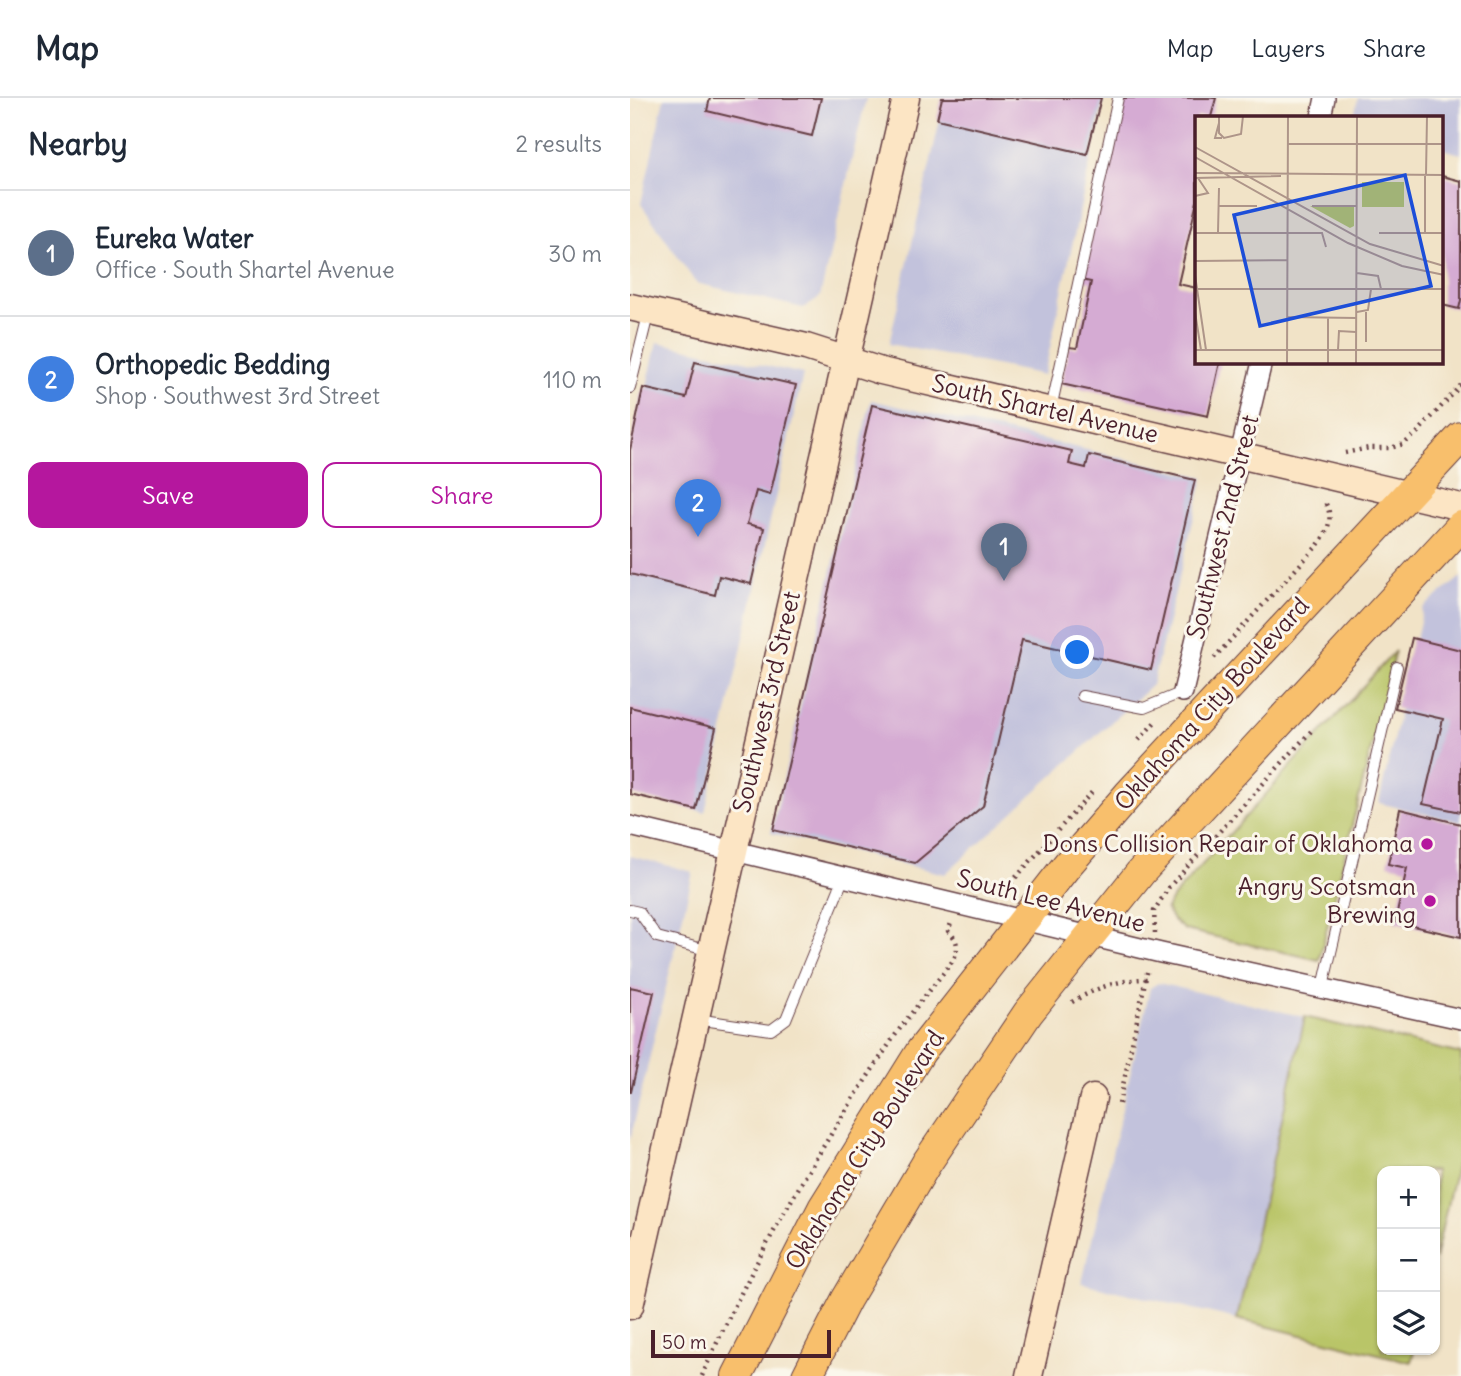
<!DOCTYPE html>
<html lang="en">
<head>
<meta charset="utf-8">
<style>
  :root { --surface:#fff; --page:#f2f2f3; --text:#1f2937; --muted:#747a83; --line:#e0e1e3; --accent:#b5179e }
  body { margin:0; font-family:Delius,sans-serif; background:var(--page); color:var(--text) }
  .controls { position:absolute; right:21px; bottom:21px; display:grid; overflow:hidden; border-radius:14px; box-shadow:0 2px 5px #0004 }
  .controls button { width:63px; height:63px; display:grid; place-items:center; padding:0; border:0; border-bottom:2px solid var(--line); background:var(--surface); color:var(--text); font:35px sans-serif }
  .scale { position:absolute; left:21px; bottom:18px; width:180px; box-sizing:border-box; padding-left:7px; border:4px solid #4a1f2b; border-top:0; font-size:19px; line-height:24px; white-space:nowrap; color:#4a1f2b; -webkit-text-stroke:5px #fbf7ec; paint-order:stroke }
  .you { position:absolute; left:448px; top:555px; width:24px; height:24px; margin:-18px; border:5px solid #fff; border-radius:50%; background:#1a73e8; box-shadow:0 0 0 10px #1a73e833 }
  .badge { display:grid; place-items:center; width:46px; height:46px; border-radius:50%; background:var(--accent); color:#fff; font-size:23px; font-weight:700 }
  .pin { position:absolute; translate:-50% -58px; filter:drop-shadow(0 2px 4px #0008) }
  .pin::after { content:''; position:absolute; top:37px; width:24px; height:21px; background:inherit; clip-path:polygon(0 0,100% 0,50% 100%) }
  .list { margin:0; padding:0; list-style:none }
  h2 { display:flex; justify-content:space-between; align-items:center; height:91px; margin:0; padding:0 28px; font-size:30px }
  h2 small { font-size:23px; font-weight:400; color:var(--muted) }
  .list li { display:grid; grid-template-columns:46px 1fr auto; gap:21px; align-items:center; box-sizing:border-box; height:126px; padding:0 28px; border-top:2px solid var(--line) }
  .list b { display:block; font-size:26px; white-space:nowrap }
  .list p { margin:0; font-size:23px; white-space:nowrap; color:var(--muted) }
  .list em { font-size:23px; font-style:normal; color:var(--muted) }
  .actions { display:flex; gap:14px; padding:21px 28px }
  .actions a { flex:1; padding:16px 0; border:2px solid var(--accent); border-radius:14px; text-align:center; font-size:24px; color:var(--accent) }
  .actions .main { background:var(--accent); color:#fff }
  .icon { flex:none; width:38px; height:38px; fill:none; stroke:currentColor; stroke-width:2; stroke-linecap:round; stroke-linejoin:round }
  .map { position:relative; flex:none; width:831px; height:1278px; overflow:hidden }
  header { display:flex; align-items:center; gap:42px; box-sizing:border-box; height:98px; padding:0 35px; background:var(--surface); border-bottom:2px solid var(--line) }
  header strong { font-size:33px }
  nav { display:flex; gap:38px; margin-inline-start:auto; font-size:24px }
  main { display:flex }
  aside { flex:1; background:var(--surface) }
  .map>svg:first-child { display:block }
</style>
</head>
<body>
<header>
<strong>Map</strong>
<nav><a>Map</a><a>Layers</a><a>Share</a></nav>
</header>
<main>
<aside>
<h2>Nearby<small>2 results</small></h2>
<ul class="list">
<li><span class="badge" style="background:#5c6f8a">1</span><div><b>Eureka Water</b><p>Office · South Shartel Avenue</p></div><em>30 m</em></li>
<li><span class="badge" style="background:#3f7fe0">2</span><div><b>Orthopedic Bedding</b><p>Shop · Southwest 3rd Street</p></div><em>110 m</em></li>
</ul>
<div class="actions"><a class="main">Save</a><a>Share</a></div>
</aside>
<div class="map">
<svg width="831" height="1278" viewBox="0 0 831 1278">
  <rect width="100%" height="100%" fill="#fbf7ec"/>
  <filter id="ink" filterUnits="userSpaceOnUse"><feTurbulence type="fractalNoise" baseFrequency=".0143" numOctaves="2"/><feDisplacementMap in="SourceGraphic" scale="14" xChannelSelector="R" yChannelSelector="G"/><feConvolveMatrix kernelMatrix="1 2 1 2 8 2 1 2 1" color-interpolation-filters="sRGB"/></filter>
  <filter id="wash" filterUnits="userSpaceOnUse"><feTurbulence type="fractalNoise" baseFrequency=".00686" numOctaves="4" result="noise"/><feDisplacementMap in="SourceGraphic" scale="28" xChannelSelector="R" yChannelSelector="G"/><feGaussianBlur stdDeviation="1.57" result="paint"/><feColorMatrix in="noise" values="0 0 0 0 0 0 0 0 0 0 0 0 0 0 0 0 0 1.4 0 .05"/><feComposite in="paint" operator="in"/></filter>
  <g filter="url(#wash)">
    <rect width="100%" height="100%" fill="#f1e3c7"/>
    <g fill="#c2c2dc">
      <path d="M34,0H236L190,199L173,210L66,185L11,106Z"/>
      <path d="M315,0H474L414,277L259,246Z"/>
      <path d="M728,0H831V56L812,51V19H724Z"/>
      <path d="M27,244L173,276L75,714L0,696V362Z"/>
      <path d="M241,302L574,379L522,587L315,776L141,735Z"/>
      <path d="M831,479V724L749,705L793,510Z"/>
      <path d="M0,758L63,774L0,1043Z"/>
      <path d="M528,885L675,919L607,1221L452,1185L520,890Z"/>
    </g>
    <g fill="#b9c567" stroke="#827249" stroke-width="2">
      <path d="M765,553L689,862L555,832L543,822L536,811L543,799Z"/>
      <path d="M675,919L831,956V1046L805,1161V1073H752V1252H784L781,1264L607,1221Z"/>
    </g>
    <g id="blocks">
      <g fill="#d5abd3">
        <path d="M80,0H191L182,38L77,13Z"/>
        <path d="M312,0H471L457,56L307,21Z"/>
        <path d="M491,0H586L581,19H567V103L548,186L567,190V264H590L578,318L431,286L439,249L447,250L461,184L451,182Z"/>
        <path d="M812,78L831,83V202L829,211L812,207Z"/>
        <path d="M65,264L166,287L140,397L126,393L117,426L134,430L121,486L89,478L85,497L0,476V352L13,290L56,300Z"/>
        <path d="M242,307L442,353L439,366L456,370L459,357L565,382L521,572L392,542L353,708L285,765L143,732Z"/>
        <path d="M782,540L831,552V714L793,706L813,621L765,610Z"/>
        <path d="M0,609L86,630L66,712L0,696Z"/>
        <path d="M770,711L831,726V839L765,824L777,770L758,766Z"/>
        <path d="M0,889L24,894L1,994H0Z"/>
      </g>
    </g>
  </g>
  <g filter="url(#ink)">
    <use href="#blocks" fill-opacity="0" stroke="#633c42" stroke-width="2"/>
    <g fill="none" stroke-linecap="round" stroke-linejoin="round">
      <g stroke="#633c42" stroke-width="12">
        <g id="lane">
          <path d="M0,290L19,213"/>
          <path d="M421,311L488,0"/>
          <path d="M452,598L514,610L553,594"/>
          <path d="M0,812L9,814L27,839L80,853"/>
          <path d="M693,889L767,569"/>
          <path d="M66,921L141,932L156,921L214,779"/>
        </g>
      </g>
      <g stroke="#633c42" stroke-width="22">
        <g id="street">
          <path d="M691,19L695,0"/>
          <path d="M553,594L632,264"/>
          <path d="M0,728L531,855L831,921"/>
        </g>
      </g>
      <g stroke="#633c42" stroke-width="29">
        <g id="secondary">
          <path d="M0,209L176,249L251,273L831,409"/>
          <path d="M0,1208L276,0"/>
          <path d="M399,1278L463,1000"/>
        </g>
      </g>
      <g stroke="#633c42" stroke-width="32">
        <g id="primary">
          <path d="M107,1278L193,1110L291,953L438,766L498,697L831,339"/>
          <path d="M177,1278L216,1202L296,1066L398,915L511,774L831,428"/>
        </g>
      </g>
      <g stroke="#633c42" stroke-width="4.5" stroke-dasharray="2 5" stroke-linecap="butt">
        <path d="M715,355L739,350H760L774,346L788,334L831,287"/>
        <path d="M584,560L688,447C697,434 704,421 696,406L697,403"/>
        <path d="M509,642L526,623"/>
        <path d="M361,790L380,786L463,693"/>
        <path d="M525,835L524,813L539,789L683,631"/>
        <path d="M442,904C466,890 490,881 517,881"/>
        <path d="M489,1006L518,870"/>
        <path d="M72,1278C123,1161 189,1051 260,945C279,916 303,889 324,861C329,849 328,842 318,833L321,825"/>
      </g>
      <use href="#lane" stroke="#fff" stroke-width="10"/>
      <use href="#street" stroke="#fff" stroke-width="19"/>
      <use href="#secondary" stroke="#fce5c4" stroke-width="26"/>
      <use href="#primary" stroke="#f8bf6c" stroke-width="30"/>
    </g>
  </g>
  <g fill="#b5179e" stroke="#fbf7ec" stroke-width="2.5">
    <circle cx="797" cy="746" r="7"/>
    <circle cx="800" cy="803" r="7"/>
  </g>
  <g text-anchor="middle" stroke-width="6" stroke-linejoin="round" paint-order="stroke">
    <g font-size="24" fill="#4a1f2b" stroke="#fbf7ec">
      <text transform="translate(415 311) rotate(13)" y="8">South Shartel Avenue</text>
      <text transform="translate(593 429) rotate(-76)" y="8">Southwest 2nd Street</text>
      <text transform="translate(137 604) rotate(-77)" y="8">Southwest 3rd Street</text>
      <text transform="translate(582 606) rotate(-48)" y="8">Oklahoma City Boulevard</text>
      <text transform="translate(421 803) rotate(14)" y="8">South Lee Avenue</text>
      <text transform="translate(235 1052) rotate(-58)" y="8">Oklahoma City Boulevard</text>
    </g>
    <g font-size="24" fill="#4a1f2b" stroke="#fbf7ec" text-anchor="end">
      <text x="783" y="754">Dons Collision Repair of Oklahoma</text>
      <text x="786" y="797">Angry Scotsman<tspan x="786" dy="28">Brewing</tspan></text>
    </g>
  </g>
  <g transform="translate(565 18)">
    <rect width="248" height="248" fill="#f1e3c7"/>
    <path d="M167,66H209V91H167ZM115,90L159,91V110L155,112Z" fill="#b9c567"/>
    <path fill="none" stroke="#ae9589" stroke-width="2" d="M24,0V17L29,22L46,18L48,0M24,7L20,22H27M93,28H249M0,31L175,128L249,150M0,41L153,127L207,150L249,159M0,57L249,59M231,59L232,0M0,62L86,60M0,80L13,77L3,62M23,90H62M117,90H162M23,116L24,72M0,117H127L131,131M184,117H249M230,117V59M0,145L93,144M162,157L183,160L186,173M0,159L11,234M2,173H249M0,196L6,234M162,196L173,194L176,173M92,201L162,202M171,226V196M0,234H249M143,234L144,215L161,216M92,248L93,0M133,248V201M161,248L162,0"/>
    <path fill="#1d4ed8" fill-opacity="0.15" stroke="#1d4ed8" stroke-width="3.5" d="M210,59L236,170L65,210L39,99Z"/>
    <rect width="248" height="248" fill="none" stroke="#4a1f2b" stroke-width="3.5"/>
  </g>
</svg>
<div class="controls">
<button>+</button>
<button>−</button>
<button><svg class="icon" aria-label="layers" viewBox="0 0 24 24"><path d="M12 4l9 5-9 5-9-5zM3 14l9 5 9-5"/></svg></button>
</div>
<div class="scale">50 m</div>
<div class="you"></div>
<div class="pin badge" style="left:374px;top:483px;background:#5c6f8a">1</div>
<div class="pin badge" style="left:68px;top:439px;background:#3f7fe0">2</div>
</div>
</main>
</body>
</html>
